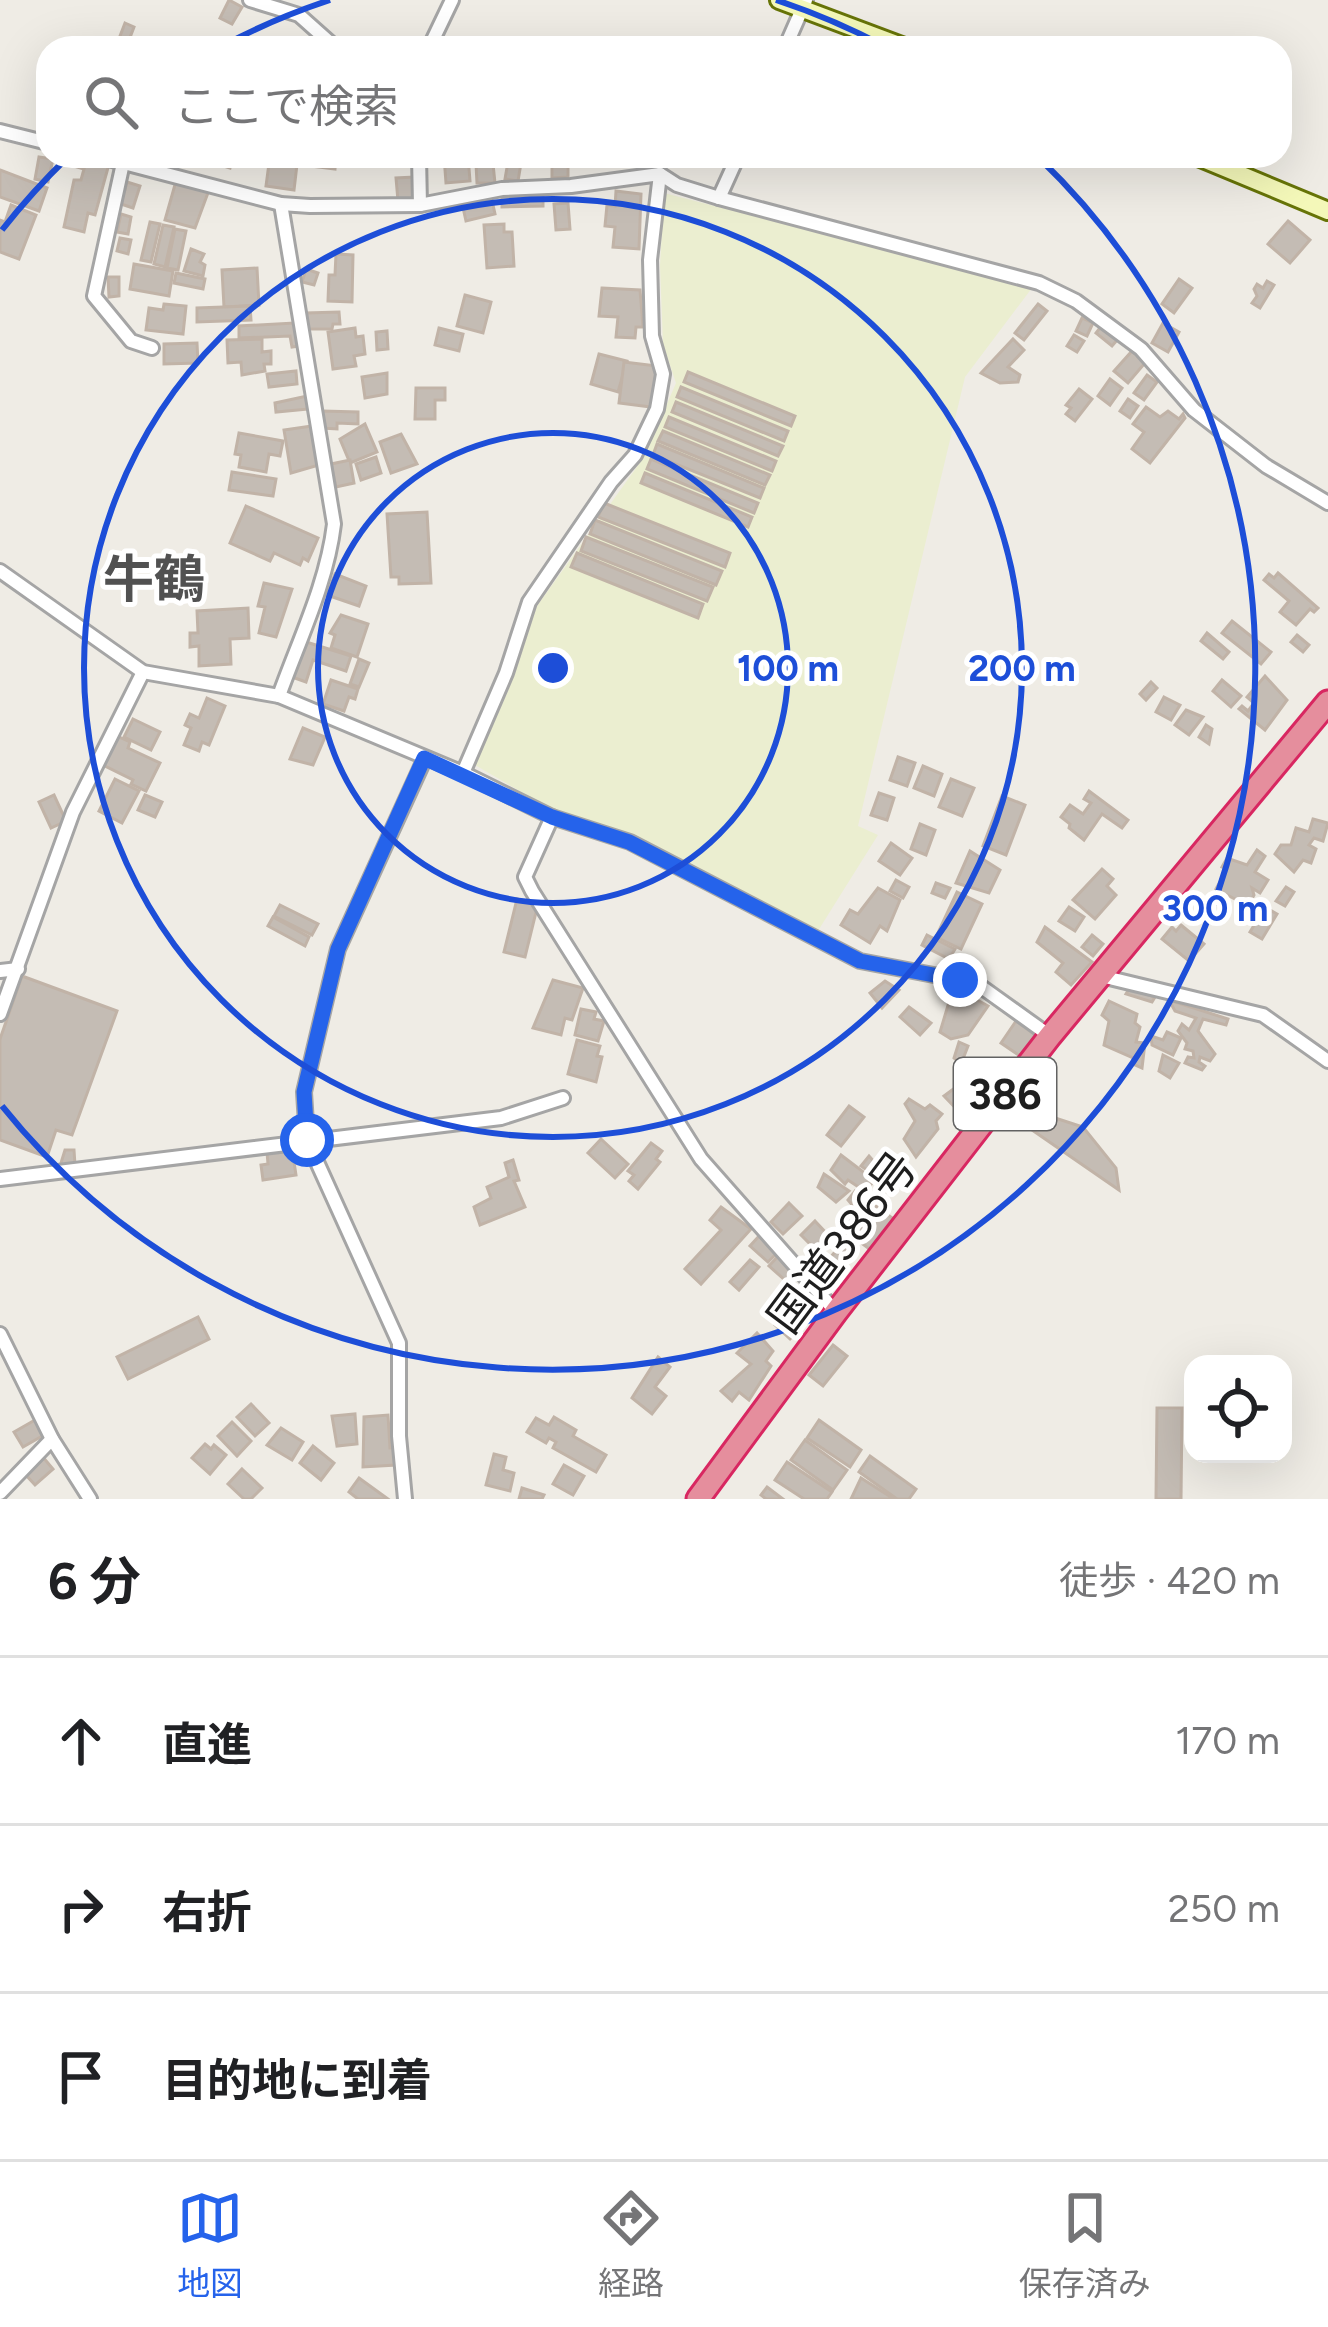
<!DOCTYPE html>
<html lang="ja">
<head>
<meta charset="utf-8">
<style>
  :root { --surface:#fff; --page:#f2f2f2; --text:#202124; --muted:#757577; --line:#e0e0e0; --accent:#2563eb }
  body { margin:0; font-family:Figtree,"Noto Sans JP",sans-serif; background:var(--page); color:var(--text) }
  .controls { position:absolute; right:36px; bottom:36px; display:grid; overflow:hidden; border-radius:24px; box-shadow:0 12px 48px #0002 }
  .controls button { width:108px; height:108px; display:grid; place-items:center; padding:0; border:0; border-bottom:3px solid var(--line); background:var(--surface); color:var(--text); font:60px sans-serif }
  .stop { position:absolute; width:36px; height:36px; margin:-27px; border:9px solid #2563eb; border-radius:50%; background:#fff }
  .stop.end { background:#2563eb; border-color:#fff; box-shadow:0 3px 12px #0008 }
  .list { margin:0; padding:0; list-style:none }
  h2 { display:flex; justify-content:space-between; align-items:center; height:156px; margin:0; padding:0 48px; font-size:51px }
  h2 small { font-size:39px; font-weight:400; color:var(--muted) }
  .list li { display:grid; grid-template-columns:78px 1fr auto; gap:36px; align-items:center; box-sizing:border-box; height:168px; padding:0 48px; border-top:3px solid var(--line) }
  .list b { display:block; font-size:45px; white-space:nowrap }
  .list em { font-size:39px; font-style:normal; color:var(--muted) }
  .icon { flex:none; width:66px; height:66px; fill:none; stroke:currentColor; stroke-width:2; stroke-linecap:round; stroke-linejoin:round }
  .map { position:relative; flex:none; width:1328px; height:1499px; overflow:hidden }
  .search { position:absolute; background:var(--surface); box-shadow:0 12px 48px #0002; left:36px; right:36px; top:36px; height:132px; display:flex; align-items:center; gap:30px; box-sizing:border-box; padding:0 42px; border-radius:36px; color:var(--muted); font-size:45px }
  .sheet { height:660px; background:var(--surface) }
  nav { display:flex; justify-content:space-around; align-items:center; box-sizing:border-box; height:168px; border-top:3px solid var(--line); background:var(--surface); font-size:33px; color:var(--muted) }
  nav a { display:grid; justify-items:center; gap:6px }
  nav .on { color:var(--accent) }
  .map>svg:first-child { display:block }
</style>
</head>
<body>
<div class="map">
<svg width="1328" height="1499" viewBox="0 0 1328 1499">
  <rect width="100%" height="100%" fill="#efece5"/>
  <path fill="#ebeed0" d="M664,193L1032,288L965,377L858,826L878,835L816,934L635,836L549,808L475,765L510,686L537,606L644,457L676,383L663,344L660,266Z"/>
  <g fill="#c4bcb4" stroke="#c1b3a7" stroke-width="3">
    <path d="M229,0L242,7L232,24L220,18Z"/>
    <path d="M125,23L134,27L126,48L117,44Z"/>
    <path d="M75,156L109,164L95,215L88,213L84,232L64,227L74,180H81L84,169L77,167L79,161L63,157Z"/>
    <path d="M206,156H233L230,168L205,160Z"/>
    <path d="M270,156H298L294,190L266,186Z"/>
    <path d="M311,156H336L335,169L310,166Z"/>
    <path d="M383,156H408V162L383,163Z"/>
    <path d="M444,156H468L470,181L446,183Z"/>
    <path d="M509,156L522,157L518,181L505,179Z"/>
    <path d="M39,157L53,159L48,182L35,179Z"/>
    <path d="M552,160H568V177L552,178Z"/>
    <path d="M476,164H493L495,183H477Z"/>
    <path d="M0,170L47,188L39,211L0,197Z"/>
    <path d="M414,177L416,200L398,201L396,178Z"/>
    <path d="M176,181L209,190L195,228L165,220Z"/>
    <path d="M127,182L140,186L133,208L121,204Z"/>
    <path d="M616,191L641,194L639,249L613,247L615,227L605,226L607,205L615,206Z"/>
    <path d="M543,193V206L502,207V194Z"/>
    <path d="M491,196L495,214L466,221L462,203Z"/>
    <path d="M568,203L570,229L556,230L554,204Z"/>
    <path d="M11,205L36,215L19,259L0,252V220L5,222Z"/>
    <path d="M121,214L131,217L128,234L117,232Z"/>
    <path d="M1288,221L1310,240L1290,263L1268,244Z"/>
    <path d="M150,222L160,224L151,262L141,260Z"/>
    <path d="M504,224V232H512L514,266L487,268L484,225Z"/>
    <path d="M163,225L174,227L165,267L154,264Z"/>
    <path d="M175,229L186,231L178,270L167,268Z"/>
    <path d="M120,238L131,240L128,254L117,251Z"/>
    <path d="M191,249L204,254L200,262L205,265L203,276L184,271Z"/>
    <path d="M336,254L353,255L352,302L328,301L329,275H335Z"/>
    <path d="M134,264L173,271L169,296L130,289Z"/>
    <path d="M257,268L259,305L224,307L222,270Z"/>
    <path d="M306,269L318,273L314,285L302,282Z"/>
    <path d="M176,273L205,279L203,289L174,283Z"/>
    <path d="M108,277H119V296L109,297Z"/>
    <path d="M1179,279L1192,288L1174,313L1162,304Z"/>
    <path d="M1267,281L1274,285L1260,308L1252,303L1257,296L1254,289L1257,284L1263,288Z"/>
    <path d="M602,288L640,290L643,327H636L635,338L616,337L618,317L599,316Z"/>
    <path d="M465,295L491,302L483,333L457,326Z"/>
    <path d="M164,304L186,306L183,334L146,330L149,308L163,310Z"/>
    <path d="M1038,304L1047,311L1024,340L1015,333Z"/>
    <path d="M250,306L251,320L197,322V308Z"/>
    <path d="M339,312L340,324H333L332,329H306V313Z"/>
    <path d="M1082,318L1093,323L1087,336L1076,331Z"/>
    <path d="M294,323L299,346L292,347L290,336L239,338V326Z"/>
    <path d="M1163,323L1179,332L1168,352L1152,343Z"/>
    <path d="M1103,324L1119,338L1112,346L1096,333Z"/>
    <path d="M355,328L356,337L363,336L365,354L354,356L356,366L333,369L328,332Z"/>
    <path d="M439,328L463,334L459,351L435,345Z"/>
    <path d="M387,331L388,349L377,350L376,332Z"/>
    <path d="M1074,335L1084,341L1077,352L1067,346Z"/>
    <path d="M262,339V352L271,351V364H264L265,371L242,375L241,362L228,363L227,340Z"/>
    <path d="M1013,339L1024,350L1008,367L1020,375L1018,382L1000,383L981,373Z"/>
    <path d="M197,343L198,363L164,364V344Z"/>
    <path d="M1132,351L1145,363L1128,383L1114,371Z"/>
    <path d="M599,354L627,361L618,392L591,384Z"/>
    <path d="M624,362L657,366L651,407L619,403Z"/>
    <path d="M296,371L297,384L269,387L267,374Z"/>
    <path d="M688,372L795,416L791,426L684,382Z"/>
    <path d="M387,373V394L365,398L362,377Z"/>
    <path d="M1147,375L1157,382L1144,400L1134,393Z"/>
    <path d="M1110,379L1122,388L1110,405L1098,396Z"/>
    <path d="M681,387L788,431L784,441L677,397Z"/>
    <path d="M416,388H445V400H435V419H415Z"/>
    <path d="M1079,389L1092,399L1075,421L1066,414L1071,408L1066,405Z"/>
    <path d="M307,396L309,409L276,412L275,403Z"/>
    <path d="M1128,399L1138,406L1130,418L1120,411Z"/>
    <path d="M676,402L783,446L778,456L672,412Z"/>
    <path d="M1146,407L1160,417L1168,411L1179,419L1183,414L1185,418L1150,463L1132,449L1144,432L1133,424Z"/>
    <path d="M322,411L358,412V424L337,423V429L322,428Z"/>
    <path d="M669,417L776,461L772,471L665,427Z"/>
    <path d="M365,424L377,452L350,463L340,439Z"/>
    <path d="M312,426L319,465L291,473L284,430Z"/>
    <path d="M663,431L770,475L765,485L658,441Z"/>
    <path d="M239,433L283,441L280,456L269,454L266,472L239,467L241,455L235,454Z"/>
    <path d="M401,434L417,464L391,473L380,442Z"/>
    <path d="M657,444L764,488L760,498L653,455Z"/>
    <path d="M376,457L381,473L361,480L356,464Z"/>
    <path d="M651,459L758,503L754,513L647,469Z"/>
    <path d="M350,460L354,483L336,487L331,464Z"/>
    <path d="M232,472L276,479L273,496L229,490Z"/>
    <path d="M645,473L752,517L748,527L641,483Z"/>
    <path d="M604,503L730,553L725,567L598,517Z"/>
    <path d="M246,506L318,538L308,561L303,558L300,565L274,553L270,561L230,543Z"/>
    <path d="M427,512L431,583L399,584V577H391L387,514Z"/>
    <path d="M595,520L722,571L716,585L590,534Z"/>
    <path d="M586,537L713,587L707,601L581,551Z"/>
    <path d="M577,553L703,604L698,618L571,567Z"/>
    <path d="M1278,573L1318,608L1314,612L1310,609L1296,625L1280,612L1289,601L1264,580L1269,574L1274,578Z"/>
    <path d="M335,574L366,586L359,606L327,595Z"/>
    <path d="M264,583L292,589L276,637L259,633L265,607L258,606Z"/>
    <path d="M248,608L249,638L230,639L231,664L199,666V646L190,647V633H198L197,611Z"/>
    <path d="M341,615L368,624L357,657L331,648L335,635L330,633Z"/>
    <path d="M1232,621L1271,652L1261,664L1222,633Z"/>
    <path d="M1207,633L1229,652L1223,659L1201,641Z"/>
    <path d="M1297,635L1309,645L1303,652L1291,642Z"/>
    <path d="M303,641L351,656L346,671L313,660L306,682L292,677Z"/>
    <path d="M359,659L369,663L359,687L350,684Z"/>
    <path d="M1265,676L1287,700L1265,730L1239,709L1242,706L1248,711L1254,703L1247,697Z"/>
    <path d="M331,680L358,689L355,699L349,697L344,711L323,704Z"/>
    <path d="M1222,680L1241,696L1231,707L1213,691Z"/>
    <path d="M1151,682L1157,688L1146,700L1140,694Z"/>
    <path d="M1164,697L1180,705L1171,720L1156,712Z"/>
    <path d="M207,698L225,706L209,745L202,742L199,751L184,745L191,728L185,725L190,714L199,718Z"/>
    <path d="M1186,710L1203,717L1189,735L1175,725Z"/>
    <path d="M133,719L160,732L151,750L124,737Z"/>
    <path d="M1206,725L1212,729L1209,744L1199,737Z"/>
    <path d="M303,728L325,737L313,765L290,759Z"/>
    <path d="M117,736L130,742L128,748L160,763L146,791L131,784L133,780L103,765Z"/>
    <path d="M898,757L915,763L907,786L890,780Z"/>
    <path d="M923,766L942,774L934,796L914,788Z"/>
    <path d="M115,779L139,791L122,823L99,811Z"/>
    <path d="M951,779L974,788L962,816L939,807Z"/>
    <path d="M1089,791L1128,820L1122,828L1102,814L1084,840L1069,828L1070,824L1061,817L1070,805L1083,814L1091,803L1084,799Z"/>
    <path d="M879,793L894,798L887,820L871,815Z"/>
    <path d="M54,795L66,821L51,828L39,802Z"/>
    <path d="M145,795L162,802L155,817L138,810Z"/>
    <path d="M1002,796L1025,805L1006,855L983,846Z"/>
    <path d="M1313,819L1328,823L1323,841L1314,838L1309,845L1316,849L1311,863L1303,860L1294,872L1275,854L1281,845H1291L1296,828L1309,832Z"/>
    <path d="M920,824L935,830L926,855L911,849Z"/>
    <path d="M891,843L912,858L900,875L879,861Z"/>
    <path d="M1257,850L1265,856L1255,872L1268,880L1260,893L1252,888L1254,895L1248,906L1216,889L1227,869L1222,867L1227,858L1247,865Z"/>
    <path d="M970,851L1000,870L989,893L956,883Z"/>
    <path d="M1102,869L1113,879L1107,886L1116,895L1095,919L1073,900Z"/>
    <path d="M896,880L909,887L903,898L890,891Z"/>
    <path d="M936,883L950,888L945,898L932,893Z"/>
    <path d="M1286,887L1294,892L1285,906L1276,901Z"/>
    <path d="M878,888L900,900L887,931L880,926L870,943L841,925L850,910L858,914Z"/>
    <path d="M957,892L982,904L961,949L936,937Z"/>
    <path d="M517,899L538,904L525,957L504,952Z"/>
    <path d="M280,905L318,924L312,935L274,916Z"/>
    <path d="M1069,907L1084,917L1075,931L1059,921Z"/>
    <path d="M1265,907L1277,914L1262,939L1250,932Z"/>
    <path d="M273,917L309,937L305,946L268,926Z"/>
    <path d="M1181,925L1204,944L1189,961L1162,939L1172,927L1176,931Z"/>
    <path d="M1045,927L1092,962L1071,985L1056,972L1063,963L1037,942Z"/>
    <path d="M927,935L955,949L949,959L922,945Z"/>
    <path d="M1092,935L1103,944L1093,956L1082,947Z"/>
    <path d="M22,976L117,1011L72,1135L56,1130L47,1157L0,1140V1039Z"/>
    <path d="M553,980L583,988L572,1020L565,1018L561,1035L533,1028Z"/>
    <path d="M885,981L899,990L882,1008L870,993Z"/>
    <path d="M1129,989L1155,997L1152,1002L1126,994Z"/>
    <path d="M970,996L988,1006L968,1035L951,1039L940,1032L949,1002Z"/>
    <path d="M1169,1000L1228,1019L1226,1025L1203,1019L1198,1031L1215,1054L1210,1061L1200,1057L1199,1062L1205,1066L1202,1070L1185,1063L1188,1057L1194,1058L1193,1051L1185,1049L1187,1043L1178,1031L1182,1024L1189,1030L1196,1018L1175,1011Z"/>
    <path d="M1109,1001L1137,1014L1135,1023L1140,1027L1136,1042L1145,1043L1142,1068L1133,1064V1058L1104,1045L1109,1021L1102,1015Z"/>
    <path d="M909,1007L931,1023L920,1035L900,1017Z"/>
    <path d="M581,1009L596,1012L594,1019L604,1021L598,1041L575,1035Z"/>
    <path d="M1016,1021L1038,1037L1023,1058L1001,1043Z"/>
    <path d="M1167,1032L1181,1038L1173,1055L1152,1045L1151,1036L1163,1040Z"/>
    <path d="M577,1040L600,1046L597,1056L602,1057L596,1082L568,1074Z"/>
    <path d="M959,1042L968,1046L961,1064L954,1058Z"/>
    <path d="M1163,1055L1179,1063L1170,1078L1159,1071Z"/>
    <path d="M992,1066L1006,1076L993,1088L984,1076Z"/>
    <path d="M967,1079L984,1096L968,1121L944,1096Z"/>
    <path d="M909,1099L925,1109L930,1105L942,1114L936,1121L938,1129L916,1157L904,1139L915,1121L905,1104Z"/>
    <path d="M849,1106L864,1117L841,1146L827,1135Z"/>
    <path d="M1049,1116L1083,1127L1116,1168L1119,1190L1019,1121Z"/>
    <path d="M601,1139L628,1164L615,1178L588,1153Z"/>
    <path d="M651,1143L662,1151L656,1159L660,1162L638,1189L629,1181L634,1175L628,1171Z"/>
    <path d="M292,1149L296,1175L263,1180L261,1165L268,1164L267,1152Z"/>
    <path d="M65,1150H74L75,1165L60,1166Z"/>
    <path d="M841,1155L874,1180L866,1192L848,1180L845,1184L831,1170Z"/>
    <path d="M869,1156L877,1165L871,1173L861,1166Z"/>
    <path d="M513,1160L519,1180L514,1181L525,1207L480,1225L474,1207L491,1198L487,1187L509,1177L505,1163Z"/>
    <path d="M824,1174L849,1191L836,1202L818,1187Z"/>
    <path d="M855,1191L895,1220L872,1251L848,1233L859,1213L848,1200Z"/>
    <path d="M789,1203L802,1216L783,1234L771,1222Z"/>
    <path d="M721,1207L751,1229L701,1284L685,1269L721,1230L710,1220Z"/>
    <path d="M815,1221L830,1237L817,1251L801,1235Z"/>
    <path d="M761,1234L779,1251L768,1262L750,1246Z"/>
    <path d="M843,1243L853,1257L831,1280L819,1270Z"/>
    <path d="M780,1254L798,1270L787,1282L769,1266Z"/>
    <path d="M750,1260L759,1267L739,1290L730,1282Z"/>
    <path d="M805,1289L821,1302L806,1319L791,1306Z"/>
    <path d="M788,1311L803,1325L790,1339L775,1325Z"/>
    <path d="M198,1317L209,1339L128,1379L117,1357Z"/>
    <path d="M757,1333L773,1351L766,1361L771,1366L749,1400L739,1392L732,1401L721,1391L751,1364L737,1353Z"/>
    <path d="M833,1345L847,1356L823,1386L809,1375Z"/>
    <path d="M658,1357L670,1367L655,1387L666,1396L652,1414L632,1398Z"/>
    <path d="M251,1404L269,1423L255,1436L237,1417Z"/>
    <path d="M1157,1408H1182L1181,1499H1156Z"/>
    <path d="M355,1414L357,1444L337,1446L332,1416Z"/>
    <path d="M388,1415L390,1448H395L396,1465L363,1467L364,1417Z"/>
    <path d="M554,1417L576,1430L573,1436L606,1455L596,1472L553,1448L556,1442L549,1438L546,1443L527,1432L536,1418L549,1425Z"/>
    <path d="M35,1420L44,1435L23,1447L14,1432Z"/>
    <path d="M819,1420L861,1450L850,1467L807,1438Z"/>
    <path d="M232,1422L251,1441L237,1456L218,1436Z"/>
    <path d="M281,1428L303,1442L292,1460L267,1445Z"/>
    <path d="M805,1440L847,1470L833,1490L791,1460Z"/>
    <path d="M205,1444L211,1449L214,1445L226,1455L210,1474L192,1458Z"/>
    <path d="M313,1446L334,1463L321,1480L300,1463Z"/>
    <path d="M494,1454L506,1457L503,1470L514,1473L510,1491L486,1485Z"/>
    <path d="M42,1456L53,1469L35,1485L24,1473Z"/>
    <path d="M870,1456L916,1489L909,1499H897L859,1472Z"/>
    <path d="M787,1462L832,1492L827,1499H804L775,1480Z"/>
    <path d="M564,1465L584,1476L573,1495L553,1484Z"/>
    <path d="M242,1469L262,1488L251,1499H244L228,1484Z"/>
    <path d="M359,1478L388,1499H358L349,1492Z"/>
    <path d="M861,1478L894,1499H851Z"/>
    <path d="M767,1487L783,1499H766L761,1495Z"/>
    <path d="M522,1488L544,1495L542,1499H519Z"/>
  </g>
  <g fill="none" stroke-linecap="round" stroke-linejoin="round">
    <g stroke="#a5a5a5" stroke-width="18">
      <g id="street">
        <path d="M250,0L299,15L336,48"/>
        <path d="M429,48L452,0"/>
        <path d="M785,48L806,0"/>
        <path d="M0,131L48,143"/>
        <path d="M97,156L281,204L310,206L420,205L502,189L571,186L660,174L677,185L719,198L1039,283L1076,301L1141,349L1194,410L1266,466L1328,503"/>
        <path d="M419,156L420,205"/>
        <path d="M123,163L94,296L131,341L152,348"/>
        <path d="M719,198L738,156"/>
        <path d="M0,571L143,672L279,696L463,773L552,817L630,842L860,961L976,983L1050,1036"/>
        <path d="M279,696C299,640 327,583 334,524L281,204"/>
        <path d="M463,773L506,673L529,602L611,482L635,455L657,409L663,374L652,336L650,260L660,174"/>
        <path d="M552,817L525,877L532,891L701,1159L836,1312"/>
        <path d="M0,971L18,969"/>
        <path d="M1101,976L1263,1015L1328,1061"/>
        <path d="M0,1014L73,812L143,672"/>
        <path d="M0,1179L501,1118L563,1098"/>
        <path d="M0,1334L52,1439L90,1499"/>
        <path d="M0,1493L52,1439"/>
        <path d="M405,1499L399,1436V1343L307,1140L304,1092L338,949L425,758"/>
      </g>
    </g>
    <g stroke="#677407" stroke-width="22">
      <g id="secondary">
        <path d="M779,0L907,48"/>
        <path d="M1196,156L1328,211"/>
      </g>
    </g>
    <g stroke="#d82761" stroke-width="27">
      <path id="highway" d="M698,1499L836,1312L1050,1036L1328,702"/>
    </g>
    <use href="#street" stroke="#fff" stroke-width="12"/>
    <use href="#secondary" stroke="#f4f8b9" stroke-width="16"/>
    <use href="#highway" stroke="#e58e9d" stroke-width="21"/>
  </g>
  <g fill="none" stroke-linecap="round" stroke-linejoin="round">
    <path stroke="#2563eb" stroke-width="15" d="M307,1140L304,1092L338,949L424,758L552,817L629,842L860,961L960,980"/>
  </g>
  <g fill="none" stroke="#1d4ed8" stroke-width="6">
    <circle cx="553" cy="668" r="235"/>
    <circle cx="553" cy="668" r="469"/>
    <path d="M2 230A704 704 0 0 1 68 157M222 46A704 704 0 0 1 330 0M776 0A704 704 0 0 1 884 46M1038 157A704 704 0 1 1 2 1106"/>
  </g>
  <g text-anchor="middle" stroke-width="10" stroke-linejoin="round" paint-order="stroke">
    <rect fill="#fff" stroke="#626262" stroke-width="3" x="954" y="1058" width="102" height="72" rx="9"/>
    <g font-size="42" font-weight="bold" fill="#1e1e1e">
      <text x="1005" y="1109">386</text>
    </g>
    <g font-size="45" fill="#1e1e1e" stroke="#fff">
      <text transform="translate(842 1242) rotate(-53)" y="16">国道386号</text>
    </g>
    <g font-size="51" font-weight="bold" fill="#515151" stroke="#fff">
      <text x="154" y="597">牛鶴</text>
    </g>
  </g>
  <circle cx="553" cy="668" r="18" fill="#1d4ed8" stroke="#fff" stroke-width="6"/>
  <g font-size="36" text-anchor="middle" font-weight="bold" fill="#1d4ed8" stroke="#fff" stroke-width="10" stroke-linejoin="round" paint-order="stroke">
    <text x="788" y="681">100 m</text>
    <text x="1022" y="681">200 m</text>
    <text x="1215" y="921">300 m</text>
  </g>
</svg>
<div class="controls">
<button><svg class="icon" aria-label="locate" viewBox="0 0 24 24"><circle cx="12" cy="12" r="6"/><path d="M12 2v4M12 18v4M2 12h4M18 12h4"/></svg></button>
</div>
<div class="stop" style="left:307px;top:1140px"></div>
<div class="stop end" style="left:960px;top:980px"></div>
<div class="search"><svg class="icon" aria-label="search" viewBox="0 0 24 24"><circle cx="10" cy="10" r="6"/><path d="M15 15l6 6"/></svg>ここで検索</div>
</div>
<section class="sheet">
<h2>6 分<small>徒歩 · 420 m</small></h2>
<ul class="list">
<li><svg class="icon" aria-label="ahead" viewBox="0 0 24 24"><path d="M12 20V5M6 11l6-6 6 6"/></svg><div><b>直進</b></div><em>170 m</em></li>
<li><svg class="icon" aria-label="right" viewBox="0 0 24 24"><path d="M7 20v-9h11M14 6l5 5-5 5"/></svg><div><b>右折</b></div><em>250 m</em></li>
<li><svg class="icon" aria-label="arrive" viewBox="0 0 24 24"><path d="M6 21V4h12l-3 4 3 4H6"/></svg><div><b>目的地に到着</b></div></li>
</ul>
</section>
<nav>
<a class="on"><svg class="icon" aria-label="map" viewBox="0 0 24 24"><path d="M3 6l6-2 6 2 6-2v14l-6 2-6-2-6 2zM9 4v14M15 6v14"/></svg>地図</a>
<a><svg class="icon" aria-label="directions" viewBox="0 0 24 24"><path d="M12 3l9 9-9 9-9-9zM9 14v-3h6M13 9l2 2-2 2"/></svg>経路</a>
<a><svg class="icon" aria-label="saved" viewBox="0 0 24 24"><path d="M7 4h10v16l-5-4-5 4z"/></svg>保存済み</a>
</nav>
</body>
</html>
